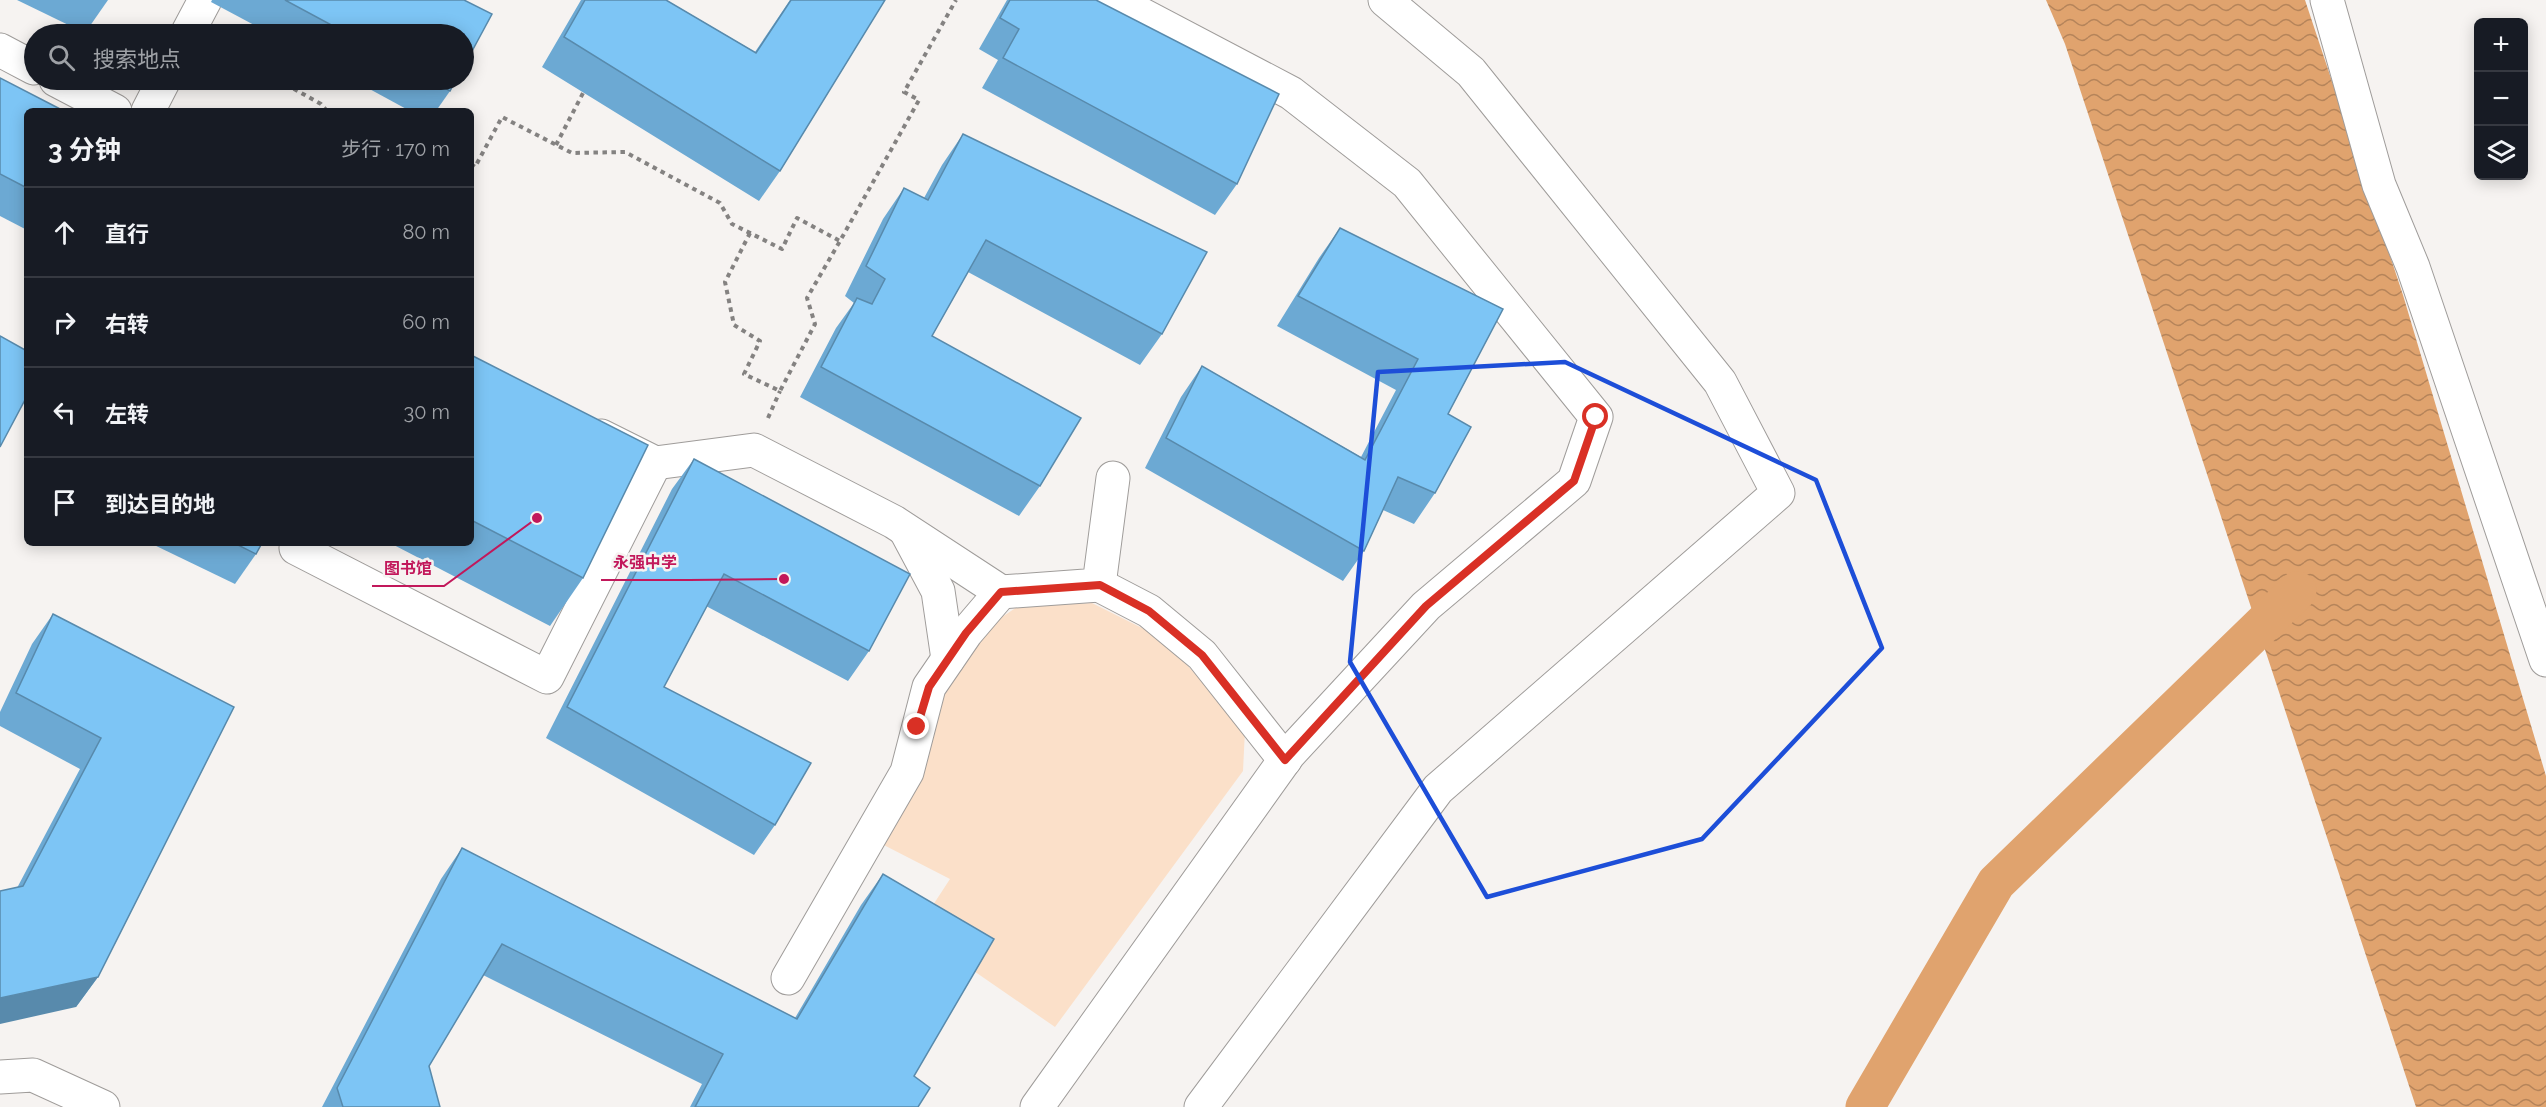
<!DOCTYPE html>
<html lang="zh">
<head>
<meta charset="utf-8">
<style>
  :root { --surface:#171b24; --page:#20242c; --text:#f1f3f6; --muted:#9ea1a6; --line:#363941 }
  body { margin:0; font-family:Raleway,"Noto Sans SC",sans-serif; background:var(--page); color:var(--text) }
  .controls { position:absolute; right:18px; top:18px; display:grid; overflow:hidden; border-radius:9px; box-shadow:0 3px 15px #0003 }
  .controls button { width:54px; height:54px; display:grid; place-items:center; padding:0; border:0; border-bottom:2px solid var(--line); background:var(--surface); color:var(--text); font:30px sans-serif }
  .stop { position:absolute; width:18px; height:18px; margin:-14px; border:4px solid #d93025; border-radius:50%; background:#fff }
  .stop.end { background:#d93025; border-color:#fff; box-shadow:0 2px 6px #0008 }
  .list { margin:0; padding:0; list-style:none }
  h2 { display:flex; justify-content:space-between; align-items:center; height:78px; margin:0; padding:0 24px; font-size:26px }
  h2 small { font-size:20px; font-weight:400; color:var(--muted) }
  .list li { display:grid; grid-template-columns:39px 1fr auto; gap:18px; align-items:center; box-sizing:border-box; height:90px; padding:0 24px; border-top:2px solid var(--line) }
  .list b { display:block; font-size:22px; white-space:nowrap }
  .list em { font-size:20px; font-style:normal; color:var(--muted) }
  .icon { flex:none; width:33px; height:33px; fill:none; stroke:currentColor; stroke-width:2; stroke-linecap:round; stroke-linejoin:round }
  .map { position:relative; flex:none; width:2546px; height:1107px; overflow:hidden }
  .search { position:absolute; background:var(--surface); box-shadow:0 3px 15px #0003; left:24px; top:24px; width:450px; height:66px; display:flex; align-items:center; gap:15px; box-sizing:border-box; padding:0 21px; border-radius:33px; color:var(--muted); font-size:22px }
  .panel { position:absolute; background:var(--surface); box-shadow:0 3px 15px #0003; left:24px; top:108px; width:450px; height:438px; border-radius:9px }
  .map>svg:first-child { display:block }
</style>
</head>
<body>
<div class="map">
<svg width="2546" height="1107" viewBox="0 0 2546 1107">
  <defs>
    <pattern id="water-waves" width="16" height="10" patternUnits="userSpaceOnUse" patternTransform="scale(1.5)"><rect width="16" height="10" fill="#e0a36e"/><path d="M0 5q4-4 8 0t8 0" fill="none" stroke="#b5845a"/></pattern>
  </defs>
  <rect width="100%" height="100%" fill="#f6f3f1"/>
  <path fill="#fbe0c9" d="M1092,603L1164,639L1245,730L1243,771L1055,1027L916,931L950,879L876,841L942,687L972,637L1017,607Z"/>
  <path fill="url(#water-waves)" d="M2046,0H2305L2403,295L2546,776V1107H2416L2065,44Z"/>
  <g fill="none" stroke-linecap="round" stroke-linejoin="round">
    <path stroke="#e0a36e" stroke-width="39" d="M1865,1107L1996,883L2297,591"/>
    <g stroke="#9f9c9a" stroke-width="35">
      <g id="minor">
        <path d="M2327,0L2379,185L2413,267L2546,660"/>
        <path d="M187,34L205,0"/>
        <path d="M0,50L34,68"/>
        <path d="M56,80L115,111"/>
        <path d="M148,111L164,80"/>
        <path d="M601,436L655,463L754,450L894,522L1001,592L1099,585L1113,478"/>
        <path d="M906,531L938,591L948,659"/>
        <path d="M298,543L296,548L547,677L655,463"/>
        <path d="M1099,585L1149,611L1202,655L1285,760"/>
        <path d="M788,978L907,772L929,687L966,633L1001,592"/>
        <path d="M0,1077L33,1075L103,1107"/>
        <path d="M1037,1107L1289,754L1426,606L1574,481L1596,417L1407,183L1291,93L1114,0"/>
        <path d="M1201,1107L1438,789L1778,493L1720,382L1471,72L1385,0"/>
      </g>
    </g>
    <g stroke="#848281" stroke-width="4" stroke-dasharray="4.5 4.5" stroke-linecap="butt">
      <path d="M278,80L321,104L327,111"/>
      <path d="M556,145L583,93"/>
      <path d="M471,164L475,167L502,117L572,153L625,152L720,203L732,224L782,249L797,218L840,241L919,100L904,92L956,0"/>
      <path d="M750,233L725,282L734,325L760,341L744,374L780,391L815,324L807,298L840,241"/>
      <path d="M768,418L780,391"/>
    </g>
    <use href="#minor" stroke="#fff" stroke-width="33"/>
  </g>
  <g fill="#6ca9d3">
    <path d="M17,0H108L85,33Z"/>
    <path d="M212,0H464V34H271L211,2Z"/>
    <path d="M581,0H666L755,52L790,0H885L780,171L759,201L542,67Z"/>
    <path d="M1007,0H1096L1237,184L1215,215L982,88L998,60L979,49Z"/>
    <path d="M0,78L27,111V230L0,216Z"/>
    <path d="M353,80H456L450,91L436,111H410Z"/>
    <path d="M963,134L1162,334L1140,365L968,272L932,336L1040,486L1019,516L800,397L836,328L854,303L845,296L883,219L904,188L924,198L942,165Z"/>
    <path d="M1340,228L1503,309L1448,414L1435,493L1414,524L1383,510L1364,551L1343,581L1145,468L1181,397L1202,366L1361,457L1396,390L1277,326L1319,258Z"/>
    <path d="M471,355L583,578L550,626L390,543H471Z"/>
    <path d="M694,459L869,651L848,681L706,606L664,687L775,825L754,855L546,738L672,489Z"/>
    <path d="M150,543H262L256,554L235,584Z"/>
    <path d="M53,614L234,707L98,977L76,1007L17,888L80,769L0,726V712L32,644Z"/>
    <path d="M462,848L795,1018L861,905L883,874L918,1107H690L702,1084L483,975L429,1066L440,1107H322L441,879Z"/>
  </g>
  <path fill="#588aac" d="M98,977L76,1007L0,1024V998Z"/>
  <g fill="#7dc5f5" stroke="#588aac" stroke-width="1.5">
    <path d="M285,0H464L492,14L464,66V34H348Z"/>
    <path d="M585,0H666L756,53L791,0H885L780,171L564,37Z"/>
    <path d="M1010,0H1096L1279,94L1237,184L1003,58L1019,29L1000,18Z"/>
    <path d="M0,78L64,111H27V188L0,174Z"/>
    <path d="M430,80H456L450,91Z"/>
    <path d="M963,134L1207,252L1162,334L986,240L932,336L1081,418L1040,486L821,367L857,298L872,304L885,279L866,266L904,188L928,200Z"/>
    <path d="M1340,228L1503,309L1448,414L1471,427L1435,493L1398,477L1364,551L1166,438L1202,366L1365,460L1418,359L1298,296Z"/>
    <path d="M0,336L27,351V396L0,447Z"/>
    <path d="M471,355L648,445L583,578L471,520Z"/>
    <path d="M694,459L910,574L869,651L724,574L664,687L811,763L775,825L567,707Z"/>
    <path d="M234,543H262L256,554Z"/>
    <path d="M53,614L234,707L98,977L0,998V891L23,886L101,738L16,693Z"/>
    <path d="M462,848L797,1019L883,874L994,939L914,1076L930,1088L918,1107H695L723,1054L502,944L429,1066L440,1107H343L337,1088Z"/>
  </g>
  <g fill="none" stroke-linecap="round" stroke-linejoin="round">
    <path stroke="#d93025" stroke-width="8" d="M917,727L929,687L966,633L1001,592L1100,585L1149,611L1202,655L1285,760L1426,606L1574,481L1596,417"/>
  </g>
  <path fill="none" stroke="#1d4ed8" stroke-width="4.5" stroke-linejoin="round" d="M1565,362L1816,480L1882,648L1702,839L1487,897L1350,662L1378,372Z"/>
  <path fill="none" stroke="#c2185b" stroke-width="2" d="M784 579L689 580H601M537 518L444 586H372"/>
  <g fill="#c2185b" stroke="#f6f3f1" stroke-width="2">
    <circle cx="784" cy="579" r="6"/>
    <circle cx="537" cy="518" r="6"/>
  </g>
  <g font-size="16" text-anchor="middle" font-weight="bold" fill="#c2185b" stroke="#f6f3f1" stroke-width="5" stroke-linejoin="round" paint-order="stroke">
    <text x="645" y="568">永强中学</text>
    <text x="408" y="574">图书馆</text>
  </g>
</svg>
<div class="controls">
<button>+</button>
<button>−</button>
<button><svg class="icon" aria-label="layers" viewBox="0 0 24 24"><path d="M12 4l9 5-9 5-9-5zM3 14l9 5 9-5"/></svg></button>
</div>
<div class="stop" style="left:1596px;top:417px"></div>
<div class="stop end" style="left:917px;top:727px"></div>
<div class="search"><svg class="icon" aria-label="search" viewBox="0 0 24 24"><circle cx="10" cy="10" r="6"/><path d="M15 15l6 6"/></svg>搜索地点</div>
<section class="panel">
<h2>3 分钟<small>步行 · 170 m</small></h2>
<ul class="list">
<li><svg class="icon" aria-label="ahead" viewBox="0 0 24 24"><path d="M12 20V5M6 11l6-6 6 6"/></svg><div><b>直行</b></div><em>80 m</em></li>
<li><svg class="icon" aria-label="right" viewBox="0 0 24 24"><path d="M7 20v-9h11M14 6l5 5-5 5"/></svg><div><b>右转</b></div><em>60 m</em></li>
<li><svg class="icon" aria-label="left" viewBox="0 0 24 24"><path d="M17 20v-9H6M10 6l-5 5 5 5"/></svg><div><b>左转</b></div><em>30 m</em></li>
<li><svg class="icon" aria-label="arrive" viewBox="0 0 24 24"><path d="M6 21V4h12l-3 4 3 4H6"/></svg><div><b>到达目的地</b></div></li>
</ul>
</section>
</div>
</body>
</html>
